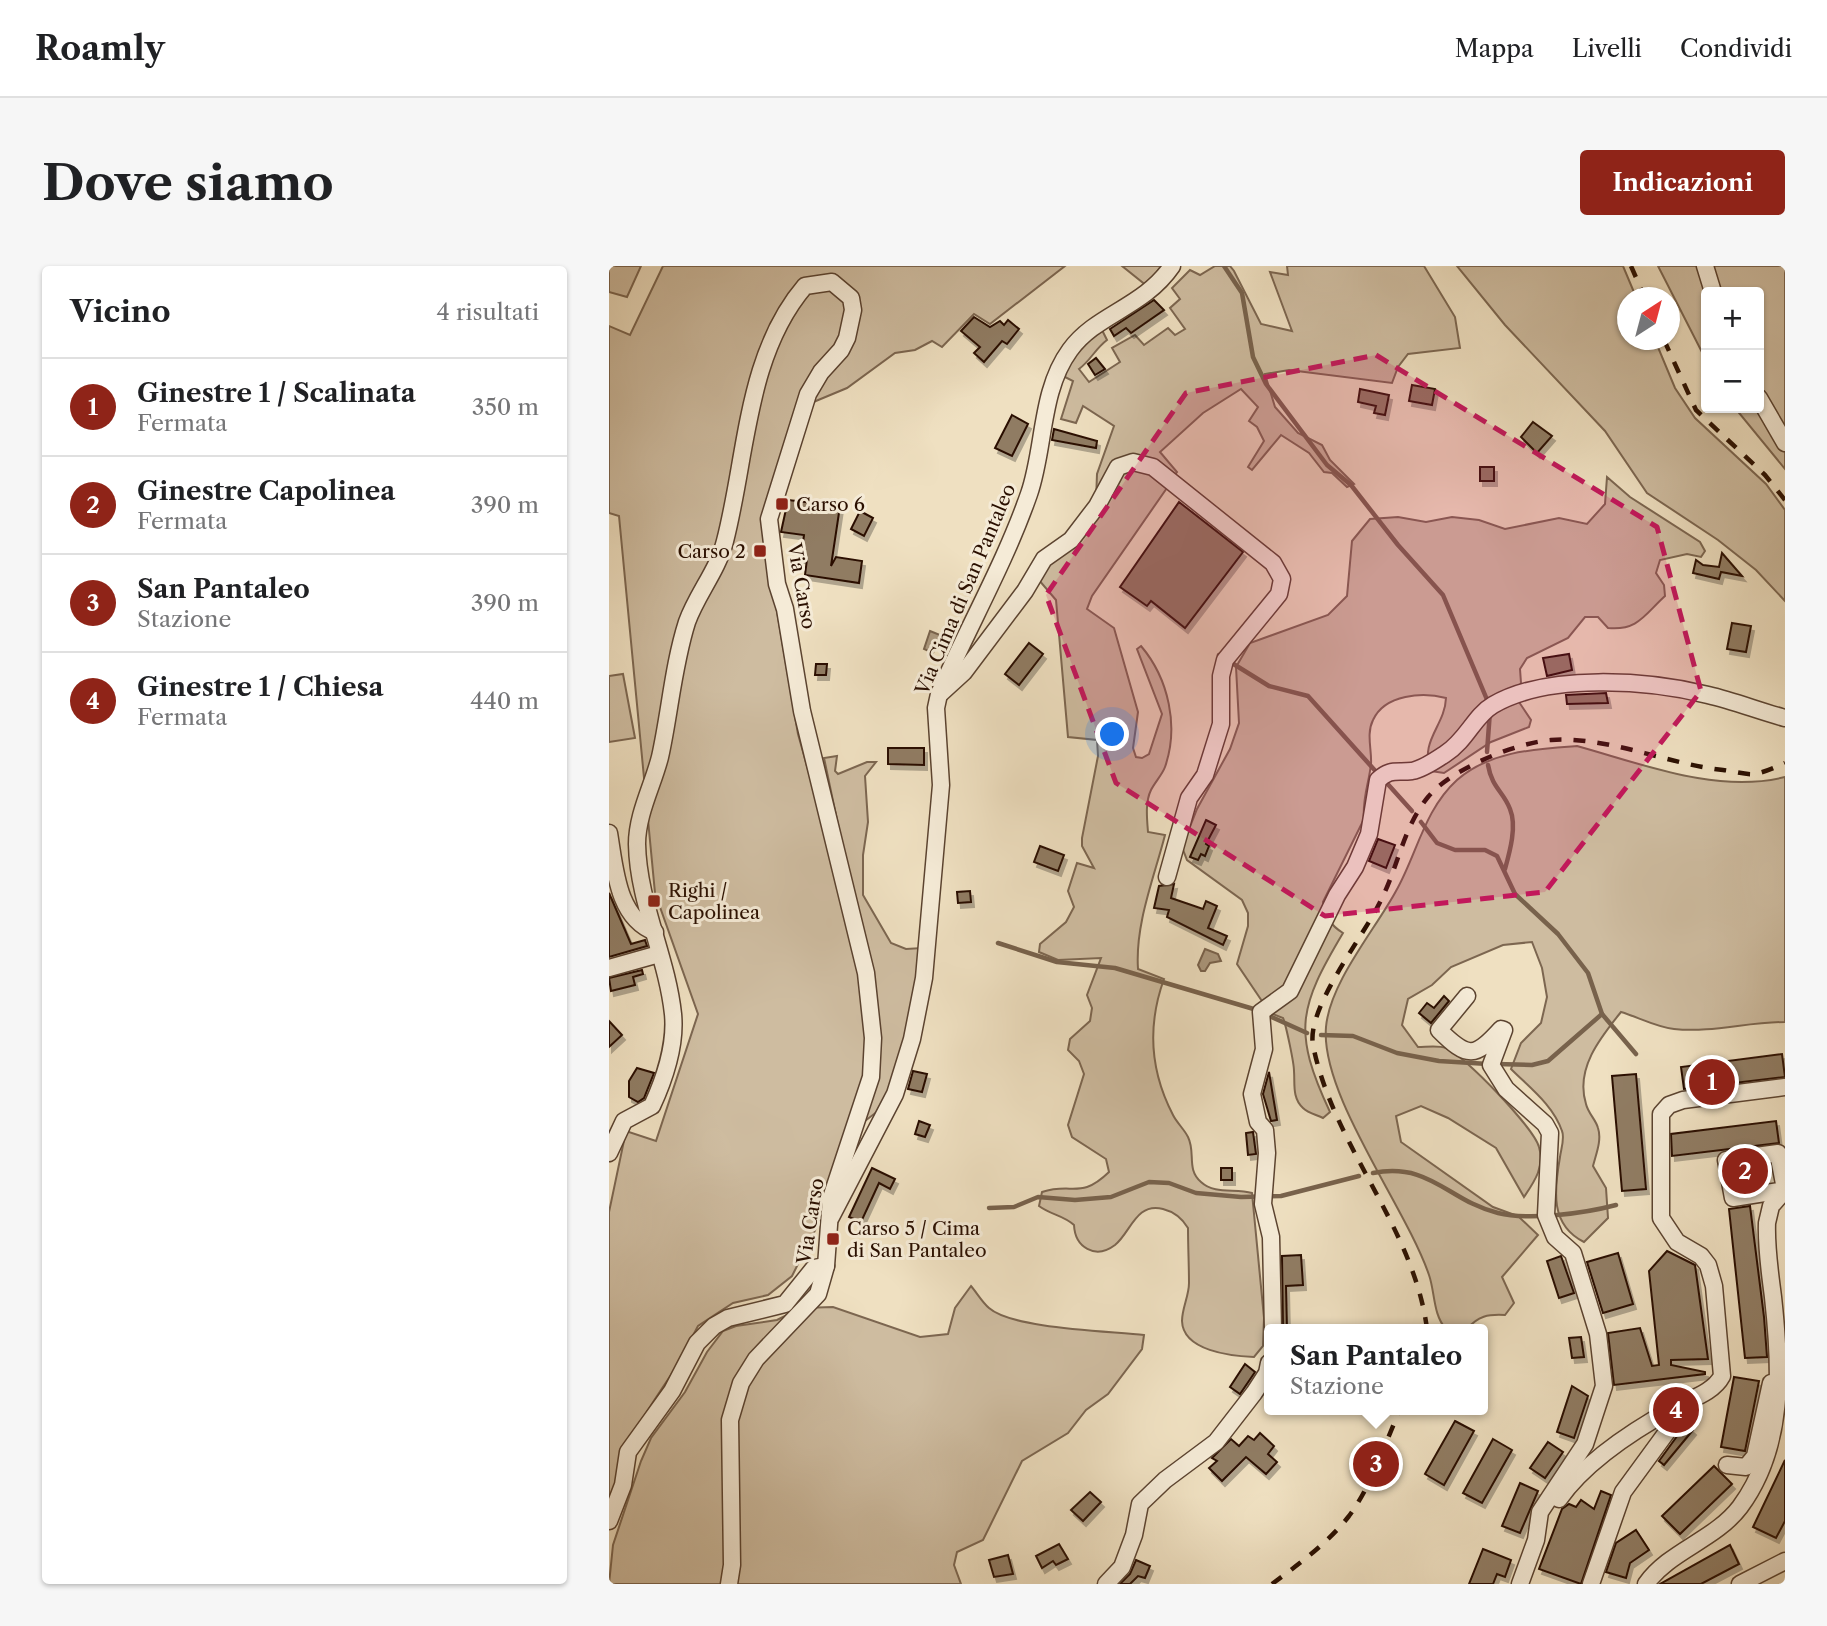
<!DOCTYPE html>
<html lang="it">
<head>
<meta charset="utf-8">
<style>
  :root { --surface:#fff; --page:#f6f6f6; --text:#202124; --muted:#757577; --line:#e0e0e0; --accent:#8f2418 }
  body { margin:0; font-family:"Libre Caslon Text",serif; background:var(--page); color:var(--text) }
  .controls { position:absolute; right:21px; top:21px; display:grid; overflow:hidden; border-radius:7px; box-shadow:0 2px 5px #0004 }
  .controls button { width:63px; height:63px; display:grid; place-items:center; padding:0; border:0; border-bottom:2px solid var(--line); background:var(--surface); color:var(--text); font:35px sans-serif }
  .compass { position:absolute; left:1008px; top:21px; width:63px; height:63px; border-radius:50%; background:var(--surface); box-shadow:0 2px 5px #0004; rotate:36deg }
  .you { position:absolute; left:504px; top:469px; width:24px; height:24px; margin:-18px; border:5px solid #fff; border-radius:50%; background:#1a73e8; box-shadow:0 0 0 10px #1a73e833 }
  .badge { display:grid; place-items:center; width:46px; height:46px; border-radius:50%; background:var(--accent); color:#fff; font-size:23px; font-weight:700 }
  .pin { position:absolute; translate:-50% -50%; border:4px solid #fff; box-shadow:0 2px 7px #0006 }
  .popup { position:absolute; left:655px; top:1058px; width:224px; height:91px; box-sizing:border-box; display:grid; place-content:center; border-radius:7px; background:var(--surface); filter:drop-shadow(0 2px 5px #0005); font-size:23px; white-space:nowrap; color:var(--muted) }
  .popup b { font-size:26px; color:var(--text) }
  .popup::after { content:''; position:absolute; left:50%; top:100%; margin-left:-14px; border:14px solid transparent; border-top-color:var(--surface) }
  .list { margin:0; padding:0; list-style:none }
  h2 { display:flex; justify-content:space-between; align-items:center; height:91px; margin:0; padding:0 28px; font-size:30px }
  h2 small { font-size:23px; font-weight:400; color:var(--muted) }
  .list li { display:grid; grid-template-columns:46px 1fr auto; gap:21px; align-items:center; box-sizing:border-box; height:98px; padding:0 28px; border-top:2px solid var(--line) }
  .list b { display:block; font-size:26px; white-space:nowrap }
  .list p { margin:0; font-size:23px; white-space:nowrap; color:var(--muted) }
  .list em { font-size:23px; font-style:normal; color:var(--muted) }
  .map { position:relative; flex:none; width:1176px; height:1318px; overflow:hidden; border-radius:7px }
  header { display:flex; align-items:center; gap:42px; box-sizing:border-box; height:98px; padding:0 35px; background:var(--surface); border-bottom:2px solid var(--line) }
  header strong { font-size:33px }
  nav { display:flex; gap:38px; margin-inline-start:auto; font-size:24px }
  .intro { display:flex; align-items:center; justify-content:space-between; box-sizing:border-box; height:168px; padding:0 42px }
  h1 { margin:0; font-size:49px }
  .button { padding:18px 32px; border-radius:7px; background:var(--accent); color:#fff; font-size:24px; font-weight:700 }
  main { display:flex; gap:42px; padding:0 42px }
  aside { flex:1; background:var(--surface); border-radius:7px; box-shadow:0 2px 5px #0004 }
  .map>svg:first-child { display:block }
</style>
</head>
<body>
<header>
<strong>Roamly</strong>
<nav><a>Mappa</a><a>Livelli</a><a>Condividi</a></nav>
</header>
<div class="intro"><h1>Dove siamo</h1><a class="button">Indicazioni</a></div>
<main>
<aside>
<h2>Vicino<small>4 risultati</small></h2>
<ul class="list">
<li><span class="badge">1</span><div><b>Ginestre 1 / Scalinata</b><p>Fermata</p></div><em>350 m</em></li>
<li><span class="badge">2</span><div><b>Ginestre Capolinea</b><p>Fermata</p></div><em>390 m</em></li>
<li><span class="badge">3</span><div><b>San Pantaleo</b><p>Stazione</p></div><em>390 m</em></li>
<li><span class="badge">4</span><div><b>Ginestre 1 / Chiesa</b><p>Fermata</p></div><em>440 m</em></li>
</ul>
</aside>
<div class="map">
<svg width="1176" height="1318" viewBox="0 0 1176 1318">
  <defs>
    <filter id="shadow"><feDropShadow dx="3" dy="5" stdDeviation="0" flood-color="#0004"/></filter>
  </defs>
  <rect width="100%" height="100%" fill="#efe0c1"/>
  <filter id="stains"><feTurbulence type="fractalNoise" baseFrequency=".00286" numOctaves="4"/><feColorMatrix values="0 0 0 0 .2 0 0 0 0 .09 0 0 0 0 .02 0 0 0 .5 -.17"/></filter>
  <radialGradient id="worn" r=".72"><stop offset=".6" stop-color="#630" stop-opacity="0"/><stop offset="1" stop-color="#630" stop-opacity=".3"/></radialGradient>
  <g fill="#cebca0" stroke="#7c6650" stroke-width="2">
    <path d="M0,0H32L18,31L0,26Z"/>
    <path d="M54,0H456L381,58L365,48L333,81L323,75L306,84L286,87L238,122L190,142L172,198L163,316L189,468L237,639L232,573L215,492L228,490L226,505L229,508L258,496H267L256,510L259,556L254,589V629L282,677L297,683L313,682L298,772L273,842L252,858L246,885L183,1010L159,1029L124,1037L89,1060L81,1075L83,1077C61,1112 35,1146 17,1182C6,1202 7,1223 0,1244V946L17,865L47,875L89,748L46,627L10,250L0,247V60L21,69Z"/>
    <path d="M513,0H552L538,20Z"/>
    <path d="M606,0H621L625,5L652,58L683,65L661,6L679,9L678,0H815L846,51L851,82L799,88L789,101L783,117L680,104L656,108L666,141L689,167L713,179L721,194L745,218L738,221L723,207L715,206L700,187L672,169L643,204L639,201L655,175L648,161L640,155L649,141L632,123L594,147L551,186L568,206L565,210L525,190L487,235L488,208L505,160L474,140L467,157L452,153L464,115L454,110L472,77L493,64L498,74C486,83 482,94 470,103L480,116L511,96L503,82L526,69L535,79L559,62L566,69L576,63L561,42L571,33L563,22L581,4L591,9Z"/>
    <path d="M848,0H1014L1027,31L1018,32V74H1046L1066,122L1086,152L1157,218L1176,244V335L1147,304L1109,274L1038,227L996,165L896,59Z"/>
    <path d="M1049,0H1176V203L1126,142H1150V26H1097V94Z"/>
    <path d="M534,199L560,219L483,330L478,343L505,362L529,446L524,482L527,491L533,492L540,488L553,448L528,383L532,380C560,413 570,461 556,501C553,509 546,516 542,524C536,536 538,553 539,566L556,569C545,612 526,658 529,703L555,713C538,760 541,805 564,849C568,857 575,863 579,871C587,887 577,903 592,916C606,929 626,922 643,927L655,1052L654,1080L645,1091C622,1090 574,1085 573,1055C573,1042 580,1030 580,1017C580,999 579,981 579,962C573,952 566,946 554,943C527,936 522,966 506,979C486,994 466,981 465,959C454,949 442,949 430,940L433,926C464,916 471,934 500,906L497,893L463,871L459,859L475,808L470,795L459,784L461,773L481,755L483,742L478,729L492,692L449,694L430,686L431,678L457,656L465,641L459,625L468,597L485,602L473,580V572L489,490L488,474L459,471L447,334L429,313L511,206Z"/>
    <path d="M998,211L1021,231L1091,276L1096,285L1092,291L1078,288L1051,294L1047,307L1055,319L1056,330C1036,348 1029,365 999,362L989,351H976L959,372L918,392L911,403L912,417L906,430L922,454L920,461L882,476L835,507L822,505C810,475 836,460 837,432C814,426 776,428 764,454C757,468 763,484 762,498C760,517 753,533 755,553L714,636C717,651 721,659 734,667C690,741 683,765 721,846L714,852C708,849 699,847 694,842C683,832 686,818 685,805C685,797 677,759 674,752L661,747L628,698L639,660V647L633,634L578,594L573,581L588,543L621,483L630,457L627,401L641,377L719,349L738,330L743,275L761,253L789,251L817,256L843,251L870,254L896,263L950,252L978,258L996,238Z"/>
    <path d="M14,408L26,472L0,476V410Z"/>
    <path d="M968,480C1033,498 1108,528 1176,511V756C1138,756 1103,767 1065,763C1047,761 1029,751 1012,746C991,772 966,803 977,838C979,847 987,854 989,862C993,874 987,888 984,900L997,922L999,952L975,976C941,959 945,925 951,891C952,883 956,872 953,865C944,839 921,822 902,803L912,777L932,757L938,731L933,702L923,676L894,679L842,701L823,719L799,733L793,759L809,781C817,781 829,779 837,782C855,789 925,862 930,881C936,901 925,916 915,931L887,882L839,852L812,840L787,850L792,876L884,941L909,950L929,969L893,1011L905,1037L896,1049C879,1048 869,1050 858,1063H837C824,1049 826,1026 820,1009C797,941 711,829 717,761C721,716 766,664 787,625C808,588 815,544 848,514C881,485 927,483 968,480Z"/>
    <path d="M362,1020C368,1027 373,1036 380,1042C404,1063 501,1065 535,1069L533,1083L499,1128L477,1144L459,1167L413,1195L374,1274L348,1286L345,1299L352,1318H0L4,1279L32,1195L42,1172L76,1126L98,1086L114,1065L127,1060L168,1054L192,1042L224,1041L311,1071L339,1068L346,1042Z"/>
  </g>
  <g fill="#ac997f" stroke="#78624c" stroke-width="2">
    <path d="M321,365L331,369L324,387L315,383Z"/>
    <path d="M596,683L609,688L612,695L601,697L596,705H592L589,699Z"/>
  </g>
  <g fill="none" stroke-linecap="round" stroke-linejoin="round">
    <g stroke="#78624c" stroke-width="4.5">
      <path d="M615,0L633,27L644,91L657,118L718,199L742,219L789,279L834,329L879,436"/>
      <path d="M610,389L660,420L699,430L770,509"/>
      <path d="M878,486L881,445"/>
      <path d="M879,499C883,522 894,525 901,543C908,560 901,585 896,603"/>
      <path d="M776,515L803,545"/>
      <path d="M812,556L828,577L846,584H876L888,590L906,628L949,668L979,707L993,748L1027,788"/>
      <path d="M389,677L448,696L506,702L648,744"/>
      <path d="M656,748L698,767"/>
      <path d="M712,769L744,770L788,787L830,795L879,798"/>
      <path d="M887,798L923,799L939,795L993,748"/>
      <path d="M764,907C822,896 839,935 889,947C920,955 977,947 1007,939"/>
      <path d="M380,942L405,941L429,931L466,934L502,931L540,916L560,917L587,927L632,931L672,930L750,910"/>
    </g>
  </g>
  <g fill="#907c64" stroke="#2a0f00" stroke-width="2" filter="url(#shadow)">
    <path d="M545,34L555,44L522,67L517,62L505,70L501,63Z"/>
    <path d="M365,51L381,61L391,55L395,59L399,54L410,63L398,78L393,75L375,96L365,87L371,81L352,65Z"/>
    <path d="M487,92L496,103L486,109L479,98Z"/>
    <path d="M803,119L826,123L823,139L800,135Z"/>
    <path d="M751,123L780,129L776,149L765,147L767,140L749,136Z"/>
    <path d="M403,149L419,158L403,190L386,182Z"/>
    <path d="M924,156L943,170L928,187L912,171Z"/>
    <path d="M445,163L488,175L487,182L443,174Z"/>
    <rect x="871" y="201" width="14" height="14"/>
    <path d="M179,234L231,240L222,300L227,291L253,295L250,317L196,309L198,293L192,292L195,269L172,266Z"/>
    <path d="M570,236L634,286L576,362L542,335L538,340L511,321Z"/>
    <path d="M251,245L264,252L255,270L242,263Z"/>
    <path d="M1113,287L1133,310L1112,306L1110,313L1084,307L1087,294L1094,299L1110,301Z"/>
    <path d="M1123,357L1142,360L1137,386L1118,383Z"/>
    <path d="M420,377L434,388L410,419L396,408Z"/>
    <path d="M960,388L963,404L938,410L934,392Z"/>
    <path d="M207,398H218L217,409H206Z"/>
    <path d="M997,427L999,437L958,438L957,429Z"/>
    <path d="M279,482H315V499L279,498Z"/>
    <path d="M597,554L607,559L597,578L600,580L596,590L592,588L589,594L581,591Z"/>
    <path d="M769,573L786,579L777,602L760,595Z"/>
    <path d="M431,580L455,589L449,605L425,596Z"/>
    <path d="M565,618L562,632L594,643L597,635L608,640L599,662L618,670L614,679L558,651L560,644L545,642L550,620Z"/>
    <path d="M361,625L362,636L349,637L348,626Z"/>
    <path d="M0,627L22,678L36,674L38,680L0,691Z"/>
    <path d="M33,704L34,708L24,711L26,719L2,725L0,712Z"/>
    <path d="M835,730L840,735L822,757L810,747L818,737L825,742Z"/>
    <path d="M0,755L13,769L0,781Z"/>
    <path d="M1173,788L1176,811L1075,823L1072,801Z"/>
    <path d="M28,802L45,807L35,832L29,836L20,831V815Z"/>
    <path d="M304,805L318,808L313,826L299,823Z"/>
    <path d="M660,806L668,854L662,855L654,828Z"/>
    <path d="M1027,808L1037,923L1013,925L1003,810Z"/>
    <path d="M310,855L321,859L316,871L306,868Z"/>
    <path d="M1167,855L1170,877L1063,890L1062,868Z"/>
    <path d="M644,866L647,888L639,889L637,867Z"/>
    <path d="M263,902L286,913L281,923L270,917L252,956L240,951Z"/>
    <rect x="612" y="902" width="11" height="12"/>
    <path d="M1141,940L1155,1051L1158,1091L1136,1092L1120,943Z"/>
    <path d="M1058,985L1086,999L1099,1093L1062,1094V1099L1096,1106V1108L1005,1119L999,1067L1031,1062L1043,1100L1050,1099L1040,1005Z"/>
    <path d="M1009,987L1024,1038L994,1047L978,996Z"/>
    <path d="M692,989L694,1019L677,1020L678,1063H674L673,990Z"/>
    <path d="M952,990L965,1027L950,1032L938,995Z"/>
    <path d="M972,1071L975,1091L963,1092L960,1072Z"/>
    <path d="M636,1098L646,1106L631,1128L621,1121Z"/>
    <path d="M1125,1111L1150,1115L1136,1185L1112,1181Z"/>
    <path d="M963,1120L979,1130L965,1172L948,1166Z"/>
    <path d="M846,1155L865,1165L835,1219L816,1208Z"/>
    <path d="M1077,1158L1084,1164L1055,1199L1050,1195Z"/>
    <path d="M651,1167L665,1180L659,1188L668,1196L657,1208L637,1191L613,1215L600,1202L608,1195L603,1192L622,1173L630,1180L639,1170L645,1174Z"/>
    <path d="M884,1173L903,1184L873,1237L854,1227Z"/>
    <path d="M939,1176L954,1186L936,1212L921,1202Z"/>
    <path d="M1176,1194V1255L1167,1272L1144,1261Z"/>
    <path d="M1105,1200L1123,1218L1071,1268L1053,1250Z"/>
    <path d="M911,1217L929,1225L911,1267L893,1260Z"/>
    <path d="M992,1225L1002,1229L972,1318L930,1303L953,1243L960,1238L967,1241L972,1234L985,1243Z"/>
    <path d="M481,1226L492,1236L474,1255L462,1244Z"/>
    <path d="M1027,1264L1040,1284L1021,1297L1017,1312L997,1306L1007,1277Z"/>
    <path d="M450,1278L459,1293L447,1299L444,1295L433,1302L427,1290Z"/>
    <path d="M1121,1279L1130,1298L1092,1318H1051Z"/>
    <path d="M874,1283L902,1294L896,1311L888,1308L884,1318H860Z"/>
    <path d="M399,1289L404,1308L385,1311L380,1294Z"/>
    <path d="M527,1294L541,1300L536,1312L529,1310L521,1318H511L521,1308Z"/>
  </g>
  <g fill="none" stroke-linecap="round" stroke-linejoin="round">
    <g stroke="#5b4330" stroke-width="19">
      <g id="street">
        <path d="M1096,0L1104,26"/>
        <path d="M1150,132L1176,177"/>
        <path d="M332,427L355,406L416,325L435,293L462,274L488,240L509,201L524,196L544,201L664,297L673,313L670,328L616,394L612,410V458L596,509L580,532L558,611"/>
        <path d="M0,567C6,602 8,652 46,666"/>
        <path d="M0,702L50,688"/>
        <path d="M858,730L830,764C859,793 866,792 892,763L895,764L882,799L897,823L936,858L941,867L937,949L946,971L964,987L989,1068L995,1120L976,1178L931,1246L927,1274L911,1318"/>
        <path d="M0,887L15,855L43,840C55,814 67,778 64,748C58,691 29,636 28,578C28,548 44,519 51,491C61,446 64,400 78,356C88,328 109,304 116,275C138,190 137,89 196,20L223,16L242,32L244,44L238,72L232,84L212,106L199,128L160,253L168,318L176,343L193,445L257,707L264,772L262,811L222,932L217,1000L209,1028L147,1093L132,1117L121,1154L123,1299L120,1318"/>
        <path d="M1176,923L1169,887L1117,894L1124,932L1176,924"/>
        <path d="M222,951L286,828L303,773L315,712L332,519L327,442L330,428C359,361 396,297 420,228C436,182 431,125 461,84C487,48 534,42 563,0"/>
        <path d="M664,1063L662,971L654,938L658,887L656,864L649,856L643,828L655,783L652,746L681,725L728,629L746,601L760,568L769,514C781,502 788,507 803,505C814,503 827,494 836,488C858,474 865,450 884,439C939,407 1039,414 1099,429C1125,435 1150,445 1176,452"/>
        <path d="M1118,1199L1137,1201L1146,1190L1162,1117"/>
        <path d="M950,1233C977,1195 1025,1164 1065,1142C1081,1133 1104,1127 1113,1110L1105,1020L1099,999L1092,990L1068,976L1052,952V848L1060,839L1074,834L1176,821"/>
        <path d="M0,1255L14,1219L19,1186L63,1125L88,1077L105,1060L119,1052L176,1038L205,1002L217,1000"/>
        <path d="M497,1318L513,1301L525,1269L531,1238L556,1214L607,1176L645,1127L658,1107L660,1097"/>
        <path d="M982,1318L1014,1226L1071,1148L1072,1139"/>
        <path d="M1037,1318C1060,1285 1106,1274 1131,1241C1176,1180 1172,1103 1164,1031C1161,1007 1157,982 1158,957L1162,940L1176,924"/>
        <path d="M1131,1318L1176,1295"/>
      </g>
    </g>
    <use href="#street" stroke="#f5ebd7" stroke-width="16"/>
    <g stroke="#2a0f00" stroke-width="4.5" stroke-dasharray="12 12" stroke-linecap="butt">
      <path d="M1022,0L1036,32"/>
      <path d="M1055,74L1087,144L1156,209L1176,234"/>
      <path d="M818,1063C805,961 724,880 704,779C697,741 757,668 773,632C789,600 795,560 819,531C842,503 906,477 942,474C999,470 1058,498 1114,504C1124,505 1136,509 1146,508C1156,506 1167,501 1176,497"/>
      <path d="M663,1318C690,1298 719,1277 740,1250C763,1219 775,1179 791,1144"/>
    </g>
  </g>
  <path fill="#c2185b" fill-opacity="0.2" stroke="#c2185b" stroke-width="5" stroke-dasharray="14 9" stroke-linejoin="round" d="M767,89L1048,261L1092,425L936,626L716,650L507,517L437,329L577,127Z"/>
  <g fill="#8f2418" stroke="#f5ebd7" stroke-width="2.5">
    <rect x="166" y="231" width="14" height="14" rx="3.5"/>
    <rect x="144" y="278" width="14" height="14" rx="3.5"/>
    <rect x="38" y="628" width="14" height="14" rx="3.5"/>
    <rect x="217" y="966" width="14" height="14" rx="3.5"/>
  </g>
  <g text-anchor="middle" stroke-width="6" stroke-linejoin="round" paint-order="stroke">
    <g font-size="19" fill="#2a0f00" stroke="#f5ebd7" text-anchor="start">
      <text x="187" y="245">Carso 6</text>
      <text x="137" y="292" text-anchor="end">Carso 2</text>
      <text x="59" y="631">Righi /<tspan x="59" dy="22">Capolinea</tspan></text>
      <text x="238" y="969">Carso 5 / Cima<tspan x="238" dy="22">di San Pantaleo</tspan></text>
    </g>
    <g font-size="19" fill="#2a0f00" stroke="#f5ebd7">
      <text transform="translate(193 320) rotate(80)" y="7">Via Carso</text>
      <text transform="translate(356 323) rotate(-67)" y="7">Via Cima di San Pantaleo</text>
      <text transform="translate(201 955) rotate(-81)" y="7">Via Carso</text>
    </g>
  </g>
  <rect width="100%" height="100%" filter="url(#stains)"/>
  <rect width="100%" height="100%" fill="url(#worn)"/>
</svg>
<div class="controls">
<button>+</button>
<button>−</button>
</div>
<svg class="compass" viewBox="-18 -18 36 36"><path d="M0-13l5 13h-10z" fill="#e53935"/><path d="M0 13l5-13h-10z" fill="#757577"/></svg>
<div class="you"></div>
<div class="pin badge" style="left:1103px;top:816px">1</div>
<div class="pin badge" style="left:1136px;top:905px">2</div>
<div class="pin badge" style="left:767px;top:1198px">3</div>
<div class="popup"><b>San Pantaleo</b>Stazione</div>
<div class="pin badge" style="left:1067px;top:1144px">4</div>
</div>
</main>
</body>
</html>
